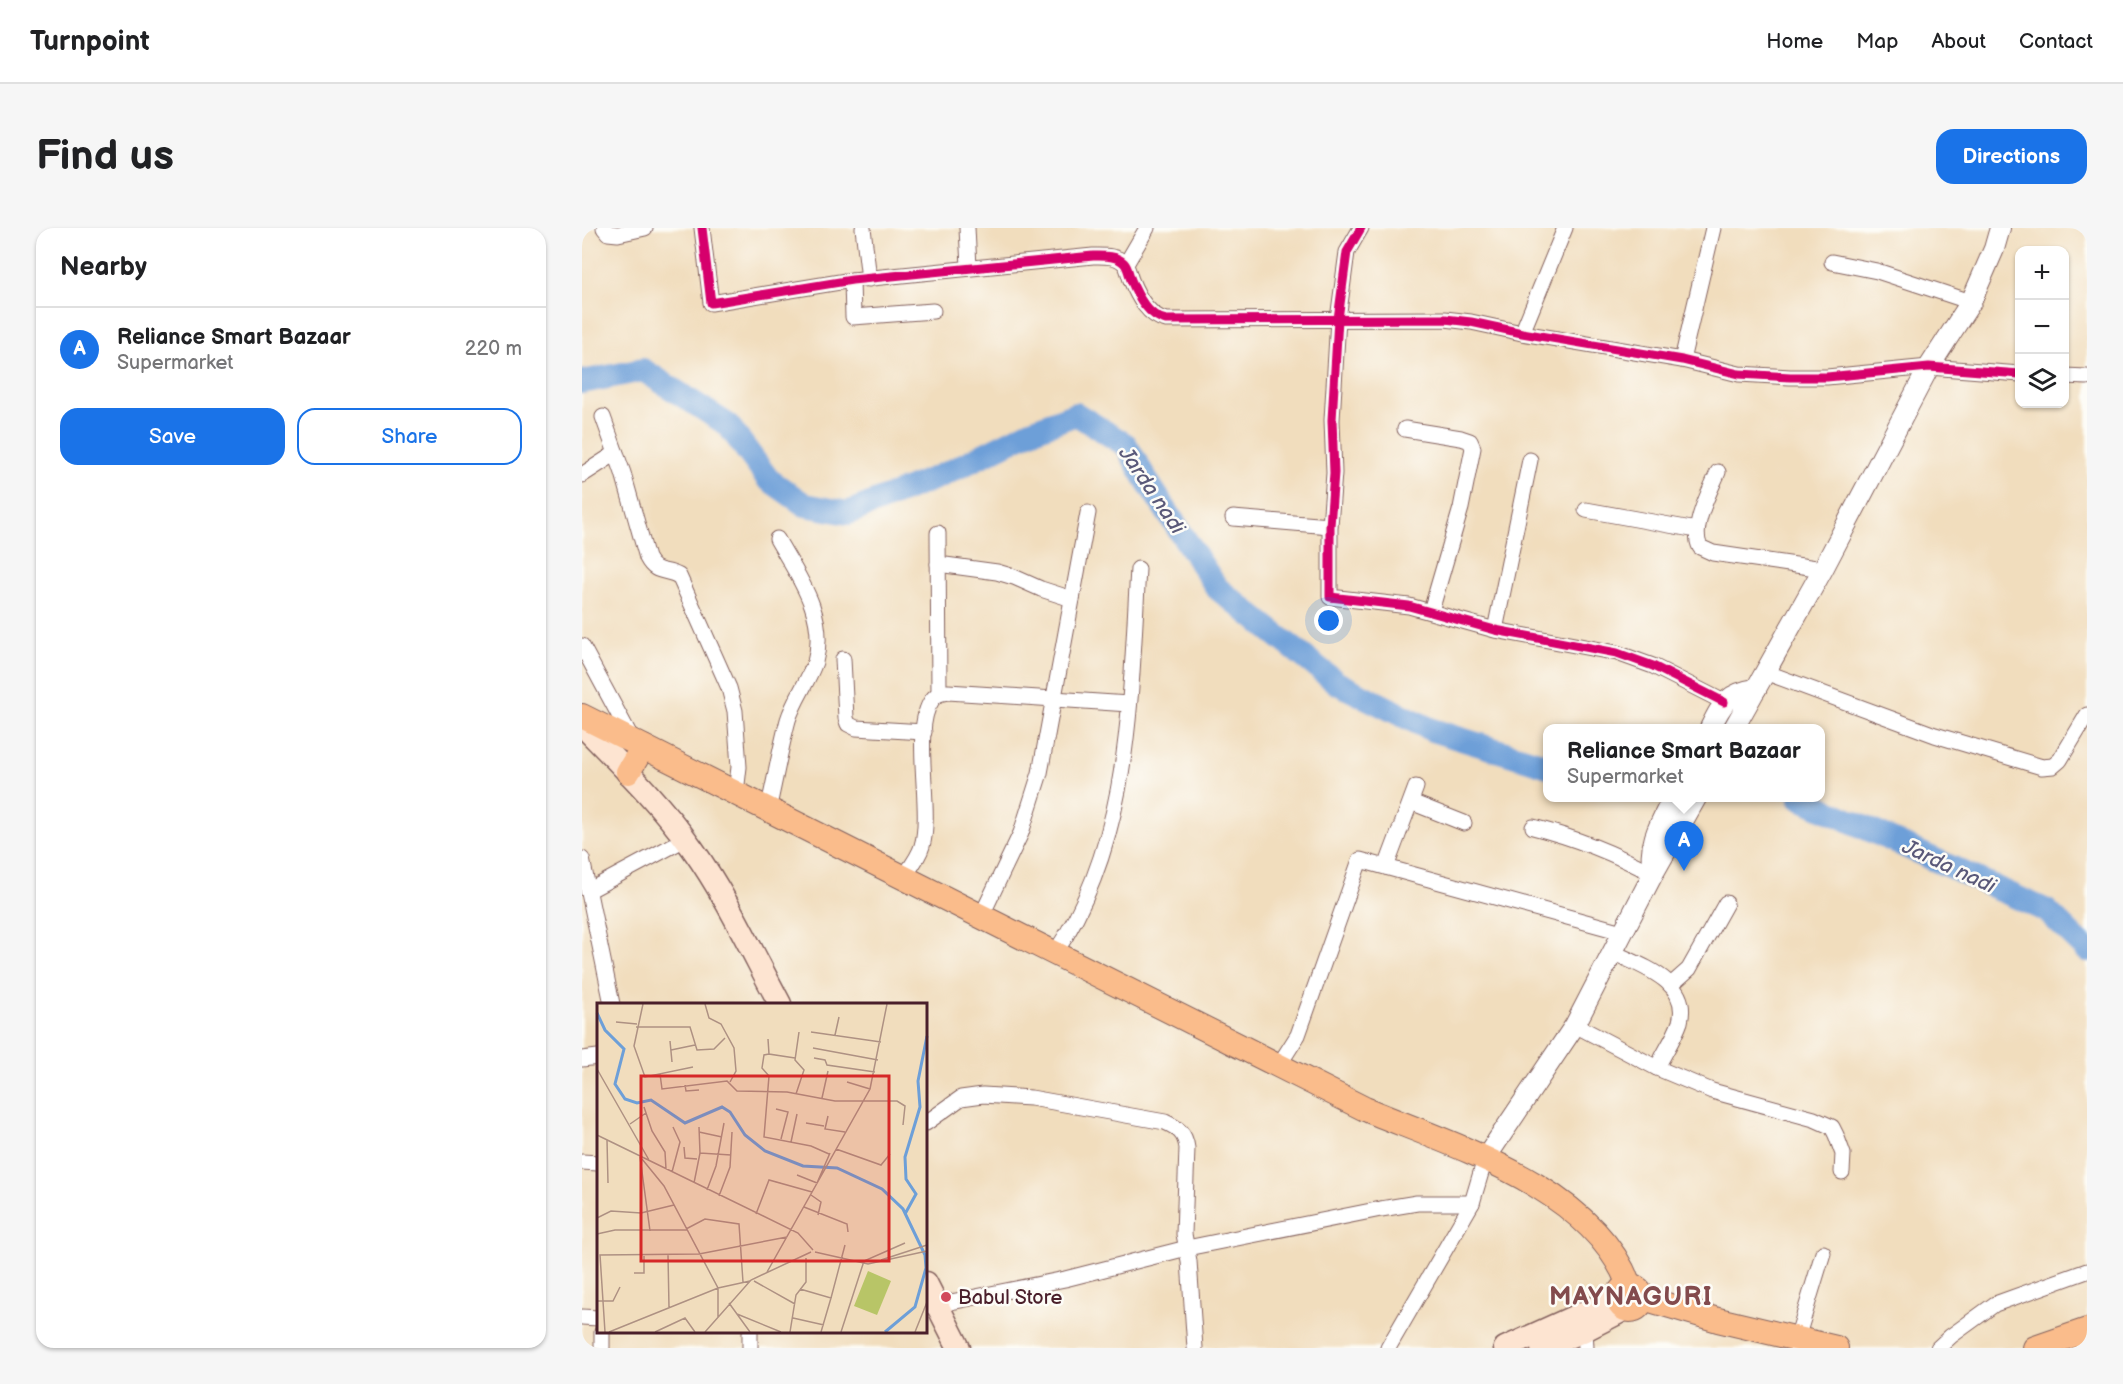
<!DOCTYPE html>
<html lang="en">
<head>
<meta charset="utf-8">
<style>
  :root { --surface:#fff; --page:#f6f6f6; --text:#202124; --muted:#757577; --line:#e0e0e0; --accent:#1a73e8 }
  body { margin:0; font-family:"Balsamiq Sans",sans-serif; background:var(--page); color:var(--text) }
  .controls { position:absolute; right:18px; top:18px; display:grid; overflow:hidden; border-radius:12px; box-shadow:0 2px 4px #0004 }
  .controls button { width:54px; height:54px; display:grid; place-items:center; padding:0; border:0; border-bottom:2px solid var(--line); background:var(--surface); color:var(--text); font:30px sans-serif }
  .you { position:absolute; left:747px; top:393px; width:21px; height:21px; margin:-15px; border:4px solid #fff; border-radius:50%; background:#1a73e8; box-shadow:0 0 0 9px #1a73e833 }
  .badge { display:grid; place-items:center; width:39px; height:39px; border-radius:50%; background:var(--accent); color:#fff; font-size:20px; font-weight:700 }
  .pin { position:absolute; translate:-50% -50px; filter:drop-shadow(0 2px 3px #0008) }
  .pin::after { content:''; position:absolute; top:32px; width:21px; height:18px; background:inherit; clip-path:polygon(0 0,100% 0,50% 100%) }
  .popup { position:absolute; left:961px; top:496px; width:282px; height:78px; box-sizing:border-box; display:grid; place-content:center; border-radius:12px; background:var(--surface); filter:drop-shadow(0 2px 4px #0005); font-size:20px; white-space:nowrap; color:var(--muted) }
  .popup b { font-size:22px; color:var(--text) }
  .popup::after { content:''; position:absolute; left:50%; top:100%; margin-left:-12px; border:12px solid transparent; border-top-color:var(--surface) }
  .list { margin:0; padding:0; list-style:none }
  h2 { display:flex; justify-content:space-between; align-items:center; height:78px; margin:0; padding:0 24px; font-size:26px }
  h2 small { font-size:20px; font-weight:400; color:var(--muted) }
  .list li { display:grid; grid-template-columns:39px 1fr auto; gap:18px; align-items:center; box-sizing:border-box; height:84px; padding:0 24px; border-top:2px solid var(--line) }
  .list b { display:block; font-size:22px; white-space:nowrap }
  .list p { margin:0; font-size:20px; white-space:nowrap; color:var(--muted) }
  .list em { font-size:20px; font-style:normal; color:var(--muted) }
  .actions { display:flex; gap:12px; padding:18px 24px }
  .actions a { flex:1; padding:14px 0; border:2px solid var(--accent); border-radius:18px; text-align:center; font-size:21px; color:var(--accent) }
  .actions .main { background:var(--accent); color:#fff }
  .icon { flex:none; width:33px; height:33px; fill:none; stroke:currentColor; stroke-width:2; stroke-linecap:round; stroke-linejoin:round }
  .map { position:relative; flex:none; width:1505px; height:1120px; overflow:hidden; border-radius:18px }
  header { display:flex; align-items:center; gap:36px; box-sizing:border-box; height:84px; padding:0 30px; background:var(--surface); border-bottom:2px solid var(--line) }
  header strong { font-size:28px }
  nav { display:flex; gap:33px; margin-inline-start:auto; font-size:21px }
  .intro { display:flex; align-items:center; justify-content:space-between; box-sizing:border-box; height:144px; padding:0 36px }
  h1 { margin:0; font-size:42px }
  .button { padding:15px 27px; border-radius:18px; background:var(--accent); color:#fff; font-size:21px; font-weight:700 }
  main { display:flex; gap:36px; padding:0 36px }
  aside { flex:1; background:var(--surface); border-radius:18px; box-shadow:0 2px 4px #0004 }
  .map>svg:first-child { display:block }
</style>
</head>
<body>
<header>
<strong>Turnpoint</strong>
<nav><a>Home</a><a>Map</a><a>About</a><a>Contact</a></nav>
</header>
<div class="intro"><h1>Find us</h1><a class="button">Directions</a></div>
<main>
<aside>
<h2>Nearby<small></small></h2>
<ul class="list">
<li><span class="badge">A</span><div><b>Reliance Smart Bazaar</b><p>Supermarket</p></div><em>220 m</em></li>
</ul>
<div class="actions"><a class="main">Save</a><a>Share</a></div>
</aside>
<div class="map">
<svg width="1505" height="1120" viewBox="0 0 1505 1120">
  <rect width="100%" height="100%" fill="#fdfcf7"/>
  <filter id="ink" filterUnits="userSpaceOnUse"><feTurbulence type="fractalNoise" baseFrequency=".0167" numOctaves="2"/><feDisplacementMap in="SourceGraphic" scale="12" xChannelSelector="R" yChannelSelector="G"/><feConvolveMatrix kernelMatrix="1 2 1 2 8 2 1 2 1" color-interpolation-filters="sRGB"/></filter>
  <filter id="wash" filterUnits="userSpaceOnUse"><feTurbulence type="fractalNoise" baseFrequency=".008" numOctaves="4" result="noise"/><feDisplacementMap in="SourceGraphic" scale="24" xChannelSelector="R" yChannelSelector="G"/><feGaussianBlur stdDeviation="1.35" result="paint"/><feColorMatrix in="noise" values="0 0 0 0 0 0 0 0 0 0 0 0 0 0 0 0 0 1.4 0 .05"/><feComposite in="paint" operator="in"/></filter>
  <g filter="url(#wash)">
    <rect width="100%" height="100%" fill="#f1ddbd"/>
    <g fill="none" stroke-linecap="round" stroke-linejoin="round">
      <g stroke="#6d9fd8" stroke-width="24">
        <path d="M0,154L61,142L146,197L186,251L223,277L266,285L363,246L449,203L494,186L544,217L565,253L635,360L755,455L850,502L966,538"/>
        <path d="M1218,570L1465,683L1505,722"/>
      </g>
    </g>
  </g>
  <g filter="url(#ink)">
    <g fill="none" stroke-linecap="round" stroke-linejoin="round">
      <g stroke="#84625e" stroke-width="17">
        <g id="minor">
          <path d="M22,0L26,5L36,6L63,0"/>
          <path d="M120,0L129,75L270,52L511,28C521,28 534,27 542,35C546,39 547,47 549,52C556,69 566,88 584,92L863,91L889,94L940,105L1100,132L1157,146L1208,149H1245L1347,139L1438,146"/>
          <path d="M281,0L287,51"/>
          <path d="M385,0L387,39"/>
          <path d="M779,0L765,24L756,91L750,192L752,245L748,298V369L827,378L913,402L1035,425L1071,438L1142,474"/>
          <path d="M1250,34L1295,43L1389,74"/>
          <path d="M544,36L565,0"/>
          <path d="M270,52L271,89L351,83"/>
          <path d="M940,105L983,0"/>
          <path d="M1100,132L1131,0"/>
          <path d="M1482,148L1505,149"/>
          <path d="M21,189L41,245L65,330C74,347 83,340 97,348L147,460L153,483L157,539L154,565"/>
          <path d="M823,201L879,210L888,213L891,220L879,280L849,383"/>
          <path d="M1136,244C1128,263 1108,300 1118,319L1131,325L1241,341"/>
          <path d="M0,247L34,225"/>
          <path d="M1004,282L1115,302"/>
          <path d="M651,290L748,298"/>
          <path d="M356,305L357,465"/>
          <path d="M356,336L415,344L432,349L459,361L490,371"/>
          <path d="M913,402L948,232"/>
          <path d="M0,418L51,513"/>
          <path d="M261,431L264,490L266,496L274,500L342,504"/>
          <path d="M1183,444L1353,507L1460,539L1471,538L1478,532L1505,487"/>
          <path d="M829,574L882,595"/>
          <path d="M186,582C193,552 198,522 206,492C212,472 226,454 233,434C246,388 216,348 195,311"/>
          <path d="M951,599C994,610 1032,625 1071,646"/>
          <path d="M0,631L30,776"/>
          <path d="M804,639L834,559"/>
          <path d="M321,650C328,640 337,629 340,618C351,581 329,501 350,472C354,466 359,465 366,464L547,476"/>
          <path d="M6,663L103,611"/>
          <path d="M399,689L439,605L458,545L506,285"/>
          <path d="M1030,724C1059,738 1109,753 1098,794C1093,809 1082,825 1075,840"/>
          <path d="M473,725C549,613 548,471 556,341"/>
          <path d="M1089,757L1107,741L1144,675"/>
          <path d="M993,797L1075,840L1130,863L1232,891L1250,899L1254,907L1261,926L1260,944"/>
          <path d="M0,831L16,829"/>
          <path d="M697,837L716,807L778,632L1040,704"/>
          <path d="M344,895L379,870L401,867L449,870L583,894C596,900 603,905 605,920L602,1006L607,1033L613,1120"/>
          <path d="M0,934L16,935"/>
          <path d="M349,1078L483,1051L605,1020L799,981L835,975H890"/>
          <path d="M0,1089L16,1090"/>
          <path d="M1003,1102L1004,1120"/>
          <path d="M168,1104V1120"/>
          <path d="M1213,1117L1241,1025"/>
          <path d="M20,1120V1104"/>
          <path d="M806,1120L890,975L903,931"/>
          <path d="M1356,1120L1369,1108L1413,1076L1505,1043"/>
        </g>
      </g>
      <g stroke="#84625e" stroke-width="22">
        <g id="tertiary">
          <path d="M1128,500C1140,476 1145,465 1174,461"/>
          <path d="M1152,500L1241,341L1347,139L1389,74L1412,21L1418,0"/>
          <path d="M1071,646C1065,616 1078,595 1091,570"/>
          <path d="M903,931L993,797L1071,646L1114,570"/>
        </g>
      </g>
      <g stroke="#84625e" stroke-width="25">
        <g id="secondary">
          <path d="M0,497C39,537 78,575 110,620C145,669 170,724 198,776"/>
          <path d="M344,1055L377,1120"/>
          <path d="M923,1120L1036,1069"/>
          <path d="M960,1120L1003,1102L1036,1085"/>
        </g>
      </g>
      <g stroke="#84625e" stroke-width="26">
        <g id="primary">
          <path d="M0,488L783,881C872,918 1010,959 1047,1057"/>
          <path d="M46,544L61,519"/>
          <circle cx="1048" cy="1070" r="12"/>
          <path d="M1061,1070L1136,1092L1254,1120"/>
          <path d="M1453,1120L1505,1102"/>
        </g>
      </g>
      <use href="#minor" stroke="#fff" stroke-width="15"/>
      <use href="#tertiary" stroke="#fff" stroke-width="20"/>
      <use href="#secondary" stroke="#fde4d1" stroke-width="22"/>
      <use href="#primary" stroke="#fabc8b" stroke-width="24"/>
      <g stroke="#fdfcf7" stroke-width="13">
        <g id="cycleway">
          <path d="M120,0L129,75L270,52L511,28C521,28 534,27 542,35C546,39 547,47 549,52C556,69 566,88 584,92L863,91L889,94L940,105L1100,132L1157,146L1208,149H1245L1347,139L1438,146"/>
          <path d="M779,0L765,24L756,91L750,192L752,245L748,298V369L827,378L913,402L1035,425L1071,438L1142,474"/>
        </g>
      </g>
      <use href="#cycleway" stroke="#d6006c" stroke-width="9"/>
    </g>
  </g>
  <circle fill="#d1495b" stroke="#fdfcf7" stroke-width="2" cx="364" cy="1069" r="6"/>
  <g text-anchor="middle" stroke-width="5" stroke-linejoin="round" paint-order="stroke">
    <g font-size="20" fill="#4a1f2b" stroke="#fdfcf7" text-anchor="start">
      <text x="376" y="1076">Babul Store</text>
    </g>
    <g font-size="21" font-style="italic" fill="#5a5979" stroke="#fdfcf7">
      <text transform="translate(570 262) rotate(56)" y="7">Jarda nadi</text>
      <text transform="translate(1367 638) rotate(25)" y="7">Jarda nadi</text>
    </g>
    <g font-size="26" font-weight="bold" letter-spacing="1.5" fill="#834b4d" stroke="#fdfcf7">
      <text x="1049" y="1077">MAYNAGURI</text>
    </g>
  </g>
  <g transform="translate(15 775)">
    <rect width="330" height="330" fill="#f1ddbd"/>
    <path d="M271,268L294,278L280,312L257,303Z" fill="#b8c567"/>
    <path fill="none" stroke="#6d9fd8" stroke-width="3" d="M0,10L8,27L27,46L18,81L28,96L40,100L54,97L88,120L125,104L133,109L148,132L168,148L206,163L240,165L285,186L306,206L328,252L329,265L318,304L288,329M308,211L319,191L309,176L308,154L323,104L321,78L330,33"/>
    <path fill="none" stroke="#ae9183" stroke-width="1.5" d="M46,1L37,43L48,74L96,64M108,1L112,15L124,21L137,45L139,68L133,79M19,19L40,21M39,24H93L100,47L117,46L128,35M214,29L284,39M238,32L242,14M171,36L172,51L198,55M73,38L75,59M216,45L281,57M74,47L98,42M172,51L167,52L165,65L172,73L167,134L214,143L232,151M217,55L228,57L230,62L278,69M0,66L52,157M63,71L65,86L130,78L140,88L190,89L238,98H300L308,103L306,122M250,79L273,86M88,82L89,88L102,87M199,91L207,67L198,57L202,29M225,95L231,68M47,104L55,128L68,149L69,166M179,106L191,109L184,136M231,113L228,126L248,129M209,120L227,123M33,121L49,110M102,124L103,150M102,129L125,134M0,132L201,230L216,247M10,137L11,180M194,139L200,111M87,144L88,155L100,156M239,146L284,162L293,151M43,154L53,228M45,156L67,183L121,285V314M75,169L83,139L76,124M200,172L220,180L233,150M97,180L103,150L134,152M110,187L119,163L127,120M214,192L224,199L221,212M122,193L133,164L135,129M207,204L250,221L251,229M159,211L172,177L215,189M0,215L14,208L44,210L77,202M89,226L108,216L142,221L146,279M0,231L18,227H90M218,249L271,261L330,248M71,252L72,304M284,257L330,242M170,269L273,86L290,1M37,270H47V253M157,278L198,301M203,286L234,295L224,329M234,295L248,242M0,298H16L23,284M132,300L153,329M140,311L184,329M196,315L227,322M8,329L3,252L102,251L190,234M12,329L121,285L153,278M58,329L88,315L98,329M108,329L154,277L214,249M193,329L199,292L209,279V255M244,329L267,258L308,240M318,329L330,299"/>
    <path fill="#d62828" fill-opacity="0.15" stroke="#d62828" stroke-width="3" d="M44,73H292V258H44Z"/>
    <rect width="330" height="330" fill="none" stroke="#4a1f2b" stroke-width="3"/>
  </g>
</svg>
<div class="controls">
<button>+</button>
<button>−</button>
<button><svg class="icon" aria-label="layers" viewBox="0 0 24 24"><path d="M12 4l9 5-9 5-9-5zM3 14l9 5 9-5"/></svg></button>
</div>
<div class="you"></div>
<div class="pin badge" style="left:1102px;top:643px">A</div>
<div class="popup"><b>Reliance Smart Bazaar</b>Supermarket</div>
</div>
</main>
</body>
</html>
